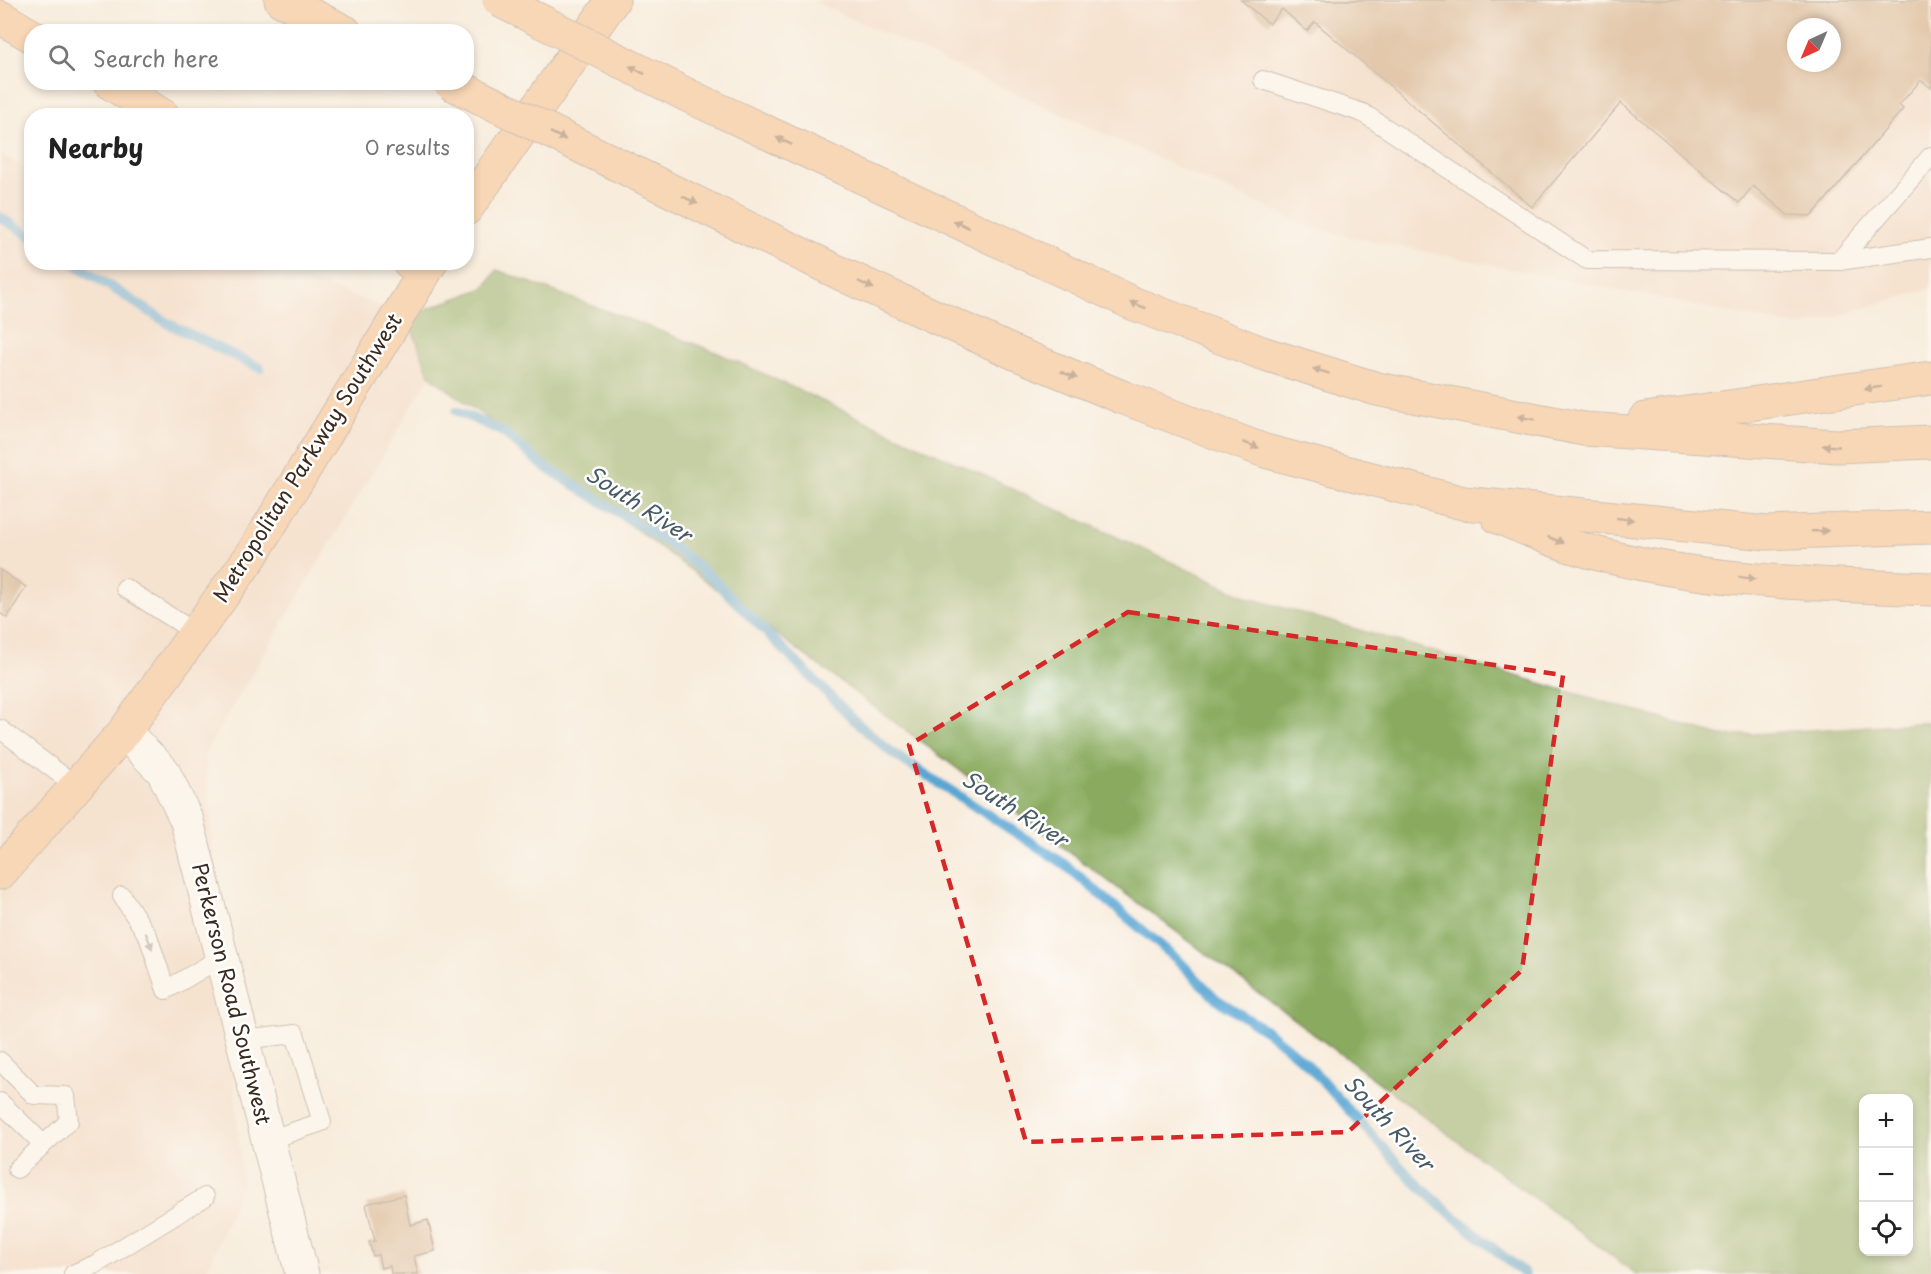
<!DOCTYPE html>
<html lang="en">
<head>
<meta charset="utf-8">
<style>
  :root { --surface:#fff; --page:#f6f6f6; --text:#222; --muted:#767676; --line:#e0e0e0 }
  body { margin:0; font-family:"Playpen Sans",sans-serif; background:var(--page); color:var(--text) }
  .controls { position:absolute; right:18px; bottom:18px; display:grid; overflow:hidden; border-radius:12px; box-shadow:0 3px 9px #0003 }
  .controls button { width:54px; height:54px; display:grid; place-items:center; padding:0; border:0; border-bottom:2px solid var(--line); background:var(--surface); color:var(--text); font:30px sans-serif }
  .compass { position:absolute; left:1787px; top:18px; width:54px; height:54px; border-radius:50%; background:var(--surface); box-shadow:0 3px 9px #0003; rotate:224deg }
  .list { margin:0; padding:0; list-style:none }
  h2 { display:flex; justify-content:space-between; align-items:center; height:78px; margin:0; padding:0 24px; font-size:26px }
  h2 small { font-size:20px; font-weight:400; color:var(--muted) }
  .icon { flex:none; width:33px; height:33px; fill:none; stroke:currentColor; stroke-width:2; stroke-linecap:round; stroke-linejoin:round }
  .map { position:relative; flex:none; width:1931px; height:1274px; overflow:hidden }
  .search { position:absolute; background:var(--surface); box-shadow:0 3px 9px #0003; left:24px; top:24px; width:450px; height:66px; display:flex; align-items:center; gap:15px; box-sizing:border-box; padding:0 21px; border-radius:24px; color:var(--muted); font-size:22px }
  .panel { position:absolute; background:var(--surface); box-shadow:0 3px 9px #0003; left:24px; top:108px; width:450px; height:162px; border-radius:24px }
  .map>svg:first-child { display:block }
</style>
</head>
<body>
<div class="map">
<svg width="1931" height="1274" viewBox="0 0 1931 1274">
  <rect width="100%" height="100%" fill="#fff"/>
  <filter id="ink" filterUnits="userSpaceOnUse"><feTurbulence type="fractalNoise" baseFrequency=".0167" numOctaves="2"/><feDisplacementMap in="SourceGraphic" scale="12" xChannelSelector="R" yChannelSelector="G"/><feConvolveMatrix kernelMatrix="1 2 1 2 8 2 1 2 1" color-interpolation-filters="sRGB"/></filter>
  <filter id="wash" filterUnits="userSpaceOnUse"><feTurbulence type="fractalNoise" baseFrequency=".008" numOctaves="4" result="noise"/><feDisplacementMap in="SourceGraphic" scale="24" xChannelSelector="R" yChannelSelector="G"/><feGaussianBlur stdDeviation="1.35" result="paint"/><feColorMatrix in="noise" values="0 0 0 0 0 0 0 0 0 0 0 0 0 0 0 0 0 1.4 0 .05"/><feComposite in="paint" operator="in"/></filter>
  <g filter="url(#wash)">
    <rect width="100%" height="100%" fill="#f8ecdc"/>
    <g fill="#f2d4be" fill-rule="evenodd">
      <path d="M810,0H1931V288L1801,327L1313,229ZM1796,27H1832V63H1796Z"/>
      <path d="M0,153L31,172L32,262L264,263L407,316L430,376L205,753L243,1184L205,1274H0Z"/>
    </g>
    <path fill="#8aab5f" stroke="#626a3e" stroke-width="1.5" fill-rule="evenodd" d="M497,270L716,352L1247,597L1721,736L1931,722V1274H1636L430,376L407,316L484,288ZM1864,1098H1908V1252H1864Z"/>
    <g fill="none" stroke-linecap="round" stroke-linejoin="round">
      <g stroke="#5aa6d3" stroke-width="10">
        <path d="M0,217L32,237"/>
        <path d="M72,262L169,324L260,368"/>
        <path d="M457,411L503,432L542,465L671,545L711,577L854,720L892,753L1063,863L1179,961L1216,999L1267,1031L1306,1063L1409,1176L1446,1210L1525,1274"/>
      </g>
    </g>
    <g id="blocks">
      <g fill="#ca9c71" fill-rule="evenodd">
        <path d="M1241,0H1931V88L1921,80L1899,105L1903,109L1812,216L1788,215L1753,186L1739,203L1621,103L1532,207L1315,22L1307,31L1282,9L1269,24ZM1796,27H1832V63H1796Z"/>
        <path d="M0,570L26,587L7,618L0,613Z"/>
        <path d="M404,1195L410,1225L428,1220L435,1251L414,1256L418,1274H391L390,1266L381,1268L378,1255L373,1256L369,1242L375,1241L366,1204Z"/>
      </g>
    </g>
  </g>
  <g filter="url(#ink)">
    <use href="#blocks" fill-opacity="0" stroke="#9a8b7d" stroke-width="1.5"/>
    <g fill="none" stroke-linecap="round" stroke-linejoin="round">
      <g stroke="#9a8b7d" stroke-width="20">
        <g id="service">
          <path d="M1263,80L1363,113L1587,260L1839,261L1931,156"/>
          <path d="M1839,261L1931,248"/>
          <path d="M125,588L196,633"/>
          <path d="M0,729L76,786"/>
          <path d="M122,896L148,936L166,990L222,957"/>
          <path d="M243,1040L295,1034L322,1122L268,1140"/>
          <path d="M0,1061L34,1095L66,1096L69,1121L17,1169"/>
          <path d="M0,1102L43,1144"/>
          <path d="M73,1274L96,1264L205,1197"/>
        </g>
      </g>
      <g stroke="#9a8b7d" stroke-width="35">
        <path id="tertiary" d="M124,732L163,771L187,821L302,1274"/>
      </g>
      <g stroke="#9a8b7d" stroke-width="35">
        <g id="primary">
          <path d="M466,209L613,0"/>
          <path d="M0,873L124,732L251,556L431,262"/>
        </g>
      </g>
      <g stroke="#9a8b7d" stroke-width="35">
        <g id="motorway">
          <path d="M281,0L345,32"/>
          <path d="M0,17L32,36"/>
          <path d="M109,82L163,116"/>
          <path d="M689,96L1132,303L1262,353L1377,389L1584,429L1837,446L1931,442"/>
          <path d="M637,174L848,277L1015,353L1122,397L1265,451L1463,503L1767,533L1931,527"/>
          <path d="M409,262L425,271"/>
          <path d="M1645,419L1931,378"/>
          <path d="M1498,517C1523,527 1548,539 1574,547C1688,582 1813,584 1931,589"/>
        </g>
      </g>
      <use href="#service" stroke="#fff" stroke-width="18"/>
      <use href="#tertiary" stroke="#fff" stroke-width="33"/>
      <use href="#primary" stroke="#f9bc8a" stroke-width="33"/>
      <use href="#motorway" stroke="#f9bc8a" stroke-width="33"/>
      <g stroke="#9a8b7d" stroke-width="35" stroke-linecap="butt">
        <g id="motorway-bridge">
          <path d="M499,0L689,96"/>
          <path d="M449,82L637,174"/>
        </g>
      </g>
      <use href="#motorway-bridge" stroke="#f9bc8a" stroke-width="33"/>
    </g>
    <defs><path id="oneway-solid" d="M-6-.8H1V-3.2L6.5 0L1 3.2V.8H-6Z" transform="scale(1.5)"/></defs>
    <g fill="#906c4f">
      <use href="#oneway-solid" transform="translate(637 70) rotate(-153)"/>
      <use href="#oneway-solid" transform="translate(558 136) rotate(26)"/>
      <use href="#oneway-solid" transform="translate(784 141) rotate(-155)"/>
      <use href="#oneway-solid" transform="translate(690 200) rotate(26)"/>
      <use href="#oneway-solid" transform="translate(961 224) rotate(-155)"/>
      <use href="#oneway-solid" transform="translate(866 285) rotate(25)"/>
      <use href="#oneway-solid" transform="translate(1138 305) rotate(-158)"/>
      <use href="#oneway-solid" transform="translate(1321 371) rotate(-163)"/>
      <use href="#oneway-solid" transform="translate(1069 375) rotate(22)"/>
      <use href="#oneway-solid" transform="translate(1873 388) rotate(171)"/>
      <use href="#oneway-solid" transform="translate(1526 418) rotate(-170)"/>
      <use href="#oneway-solid" transform="translate(1251 445) rotate(20)"/>
      <use href="#oneway-solid" transform="translate(1831 446) rotate(-177)"/>
      <use href="#oneway-solid" transform="translate(1625 519) rotate(6)"/>
      <use href="#oneway-solid" transform="translate(1820 531) rotate(-2)"/>
      <use href="#oneway-solid" transform="translate(1556 540) rotate(22)"/>
      <use href="#oneway-solid" transform="translate(1747 578) rotate(7)"/>
    </g>
    <use fill="#a79f9a" href="#oneway-solid" transform="translate(149 941) rotate(68)"/>
  </g>
  <path d="M0 0H1931V1274H0ZM1128,612L1563,675L1522,970L1348,1132L1026,1142L909,745Z" fill="#f8ecdc" fill-opacity=".55" fill-rule="evenodd"/>
  <path fill="none" stroke="#d62828" stroke-width="4.5" stroke-dasharray="12 8" stroke-linejoin="round" d="M1128,612L1563,675L1522,970L1348,1132L1026,1142L909,745Z"/>
  <g text-anchor="middle" stroke-width="5" stroke-linejoin="round" paint-order="stroke">
    <g font-size="21" fill="#3b2a1e" stroke="#fff">
      <text transform="translate(308 458) rotate(-58)" y="7">Metropolitan Parkway Southwest</text>
      <text transform="translate(231 994) rotate(76)" y="7">Perkerson Road Southwest</text>
    </g>
    <g font-size="22" font-style="italic" fill="#475c66" stroke="#fff">
      <text transform="translate(639 504) rotate(33)" y="8">South River</text>
      <text transform="translate(1015 809) rotate(33)" y="8">South River</text>
      <text transform="translate(1389 1123) rotate(47)" y="8">South River</text>
    </g>
  </g>
</svg>
<div class="controls">
<button>+</button>
<button>−</button>
<button><svg class="icon" aria-label="locate" viewBox="0 0 24 24"><circle cx="12" cy="12" r="6"/><path d="M12 2v4M12 18v4M2 12h4M18 12h4"/></svg></button>
</div>
<svg class="compass" viewBox="-18 -18 36 36"><path d="M0-13l5 13h-10z" fill="#e53935"/><path d="M0 13l5-13h-10z" fill="#767676"/></svg>
<div class="search"><svg class="icon" aria-label="search" viewBox="0 0 24 24"><circle cx="10" cy="10" r="6"/><path d="M15 15l6 6"/></svg>Search here</div>
<section class="panel">
<h2>Nearby<small>0 results</small></h2>
<ul class="list">
</ul>
</section>
</div>
</body>
</html>
